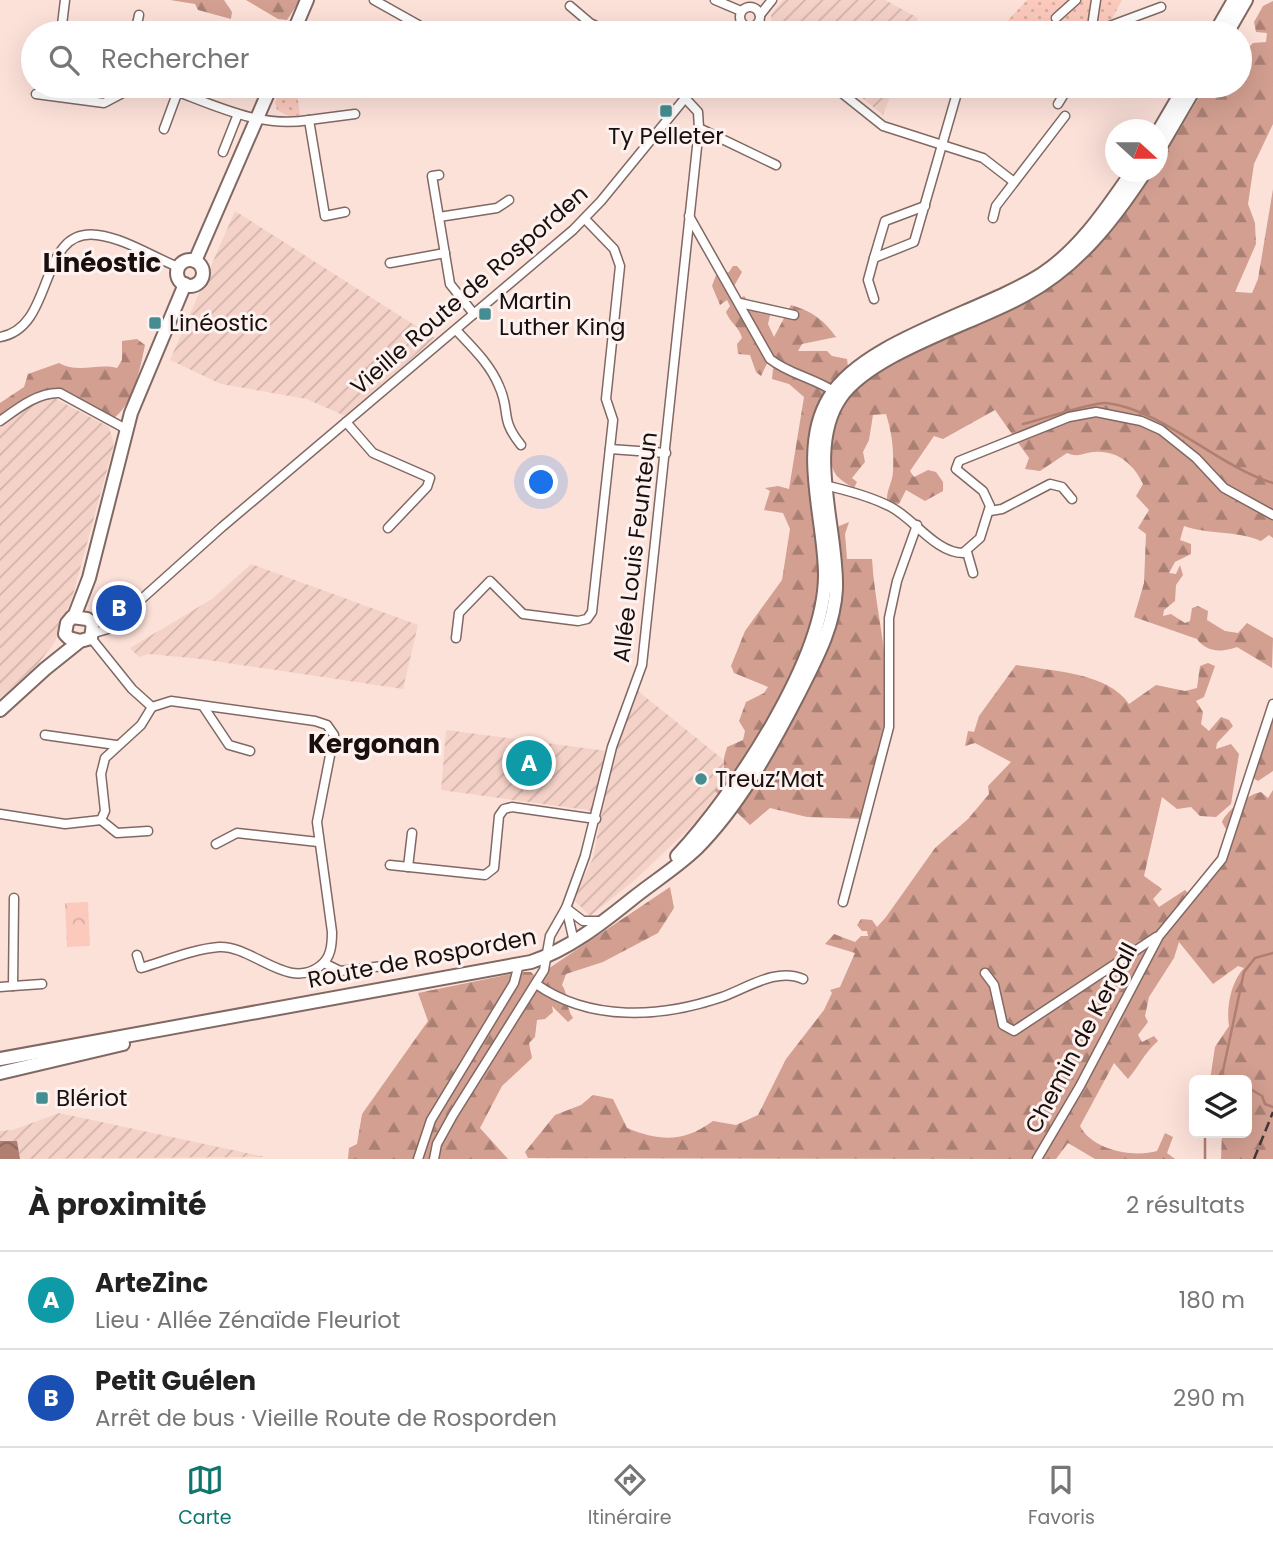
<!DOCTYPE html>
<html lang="fr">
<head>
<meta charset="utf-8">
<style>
  :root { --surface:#fff; --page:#f6f6f6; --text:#222; --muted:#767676; --line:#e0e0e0; --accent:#0f766e }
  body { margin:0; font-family:Poppins,sans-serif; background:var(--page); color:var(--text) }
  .controls { position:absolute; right:21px; bottom:21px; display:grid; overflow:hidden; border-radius:10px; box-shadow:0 7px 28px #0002 }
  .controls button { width:63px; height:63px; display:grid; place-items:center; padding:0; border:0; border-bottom:2px solid var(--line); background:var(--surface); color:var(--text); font:35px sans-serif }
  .compass { position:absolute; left:1105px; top:119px; width:63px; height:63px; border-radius:50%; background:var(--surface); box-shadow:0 7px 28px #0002; rotate:111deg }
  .you { position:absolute; left:542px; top:483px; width:24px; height:24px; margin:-18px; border:5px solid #fff; border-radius:50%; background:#1a73e8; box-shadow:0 0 0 10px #1a73e833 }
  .badge { display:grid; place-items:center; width:46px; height:46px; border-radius:50%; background:var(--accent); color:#fff; font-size:23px; font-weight:700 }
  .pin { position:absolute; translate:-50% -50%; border:4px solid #fff; box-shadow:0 2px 7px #0006 }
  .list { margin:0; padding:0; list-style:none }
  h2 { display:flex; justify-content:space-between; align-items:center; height:91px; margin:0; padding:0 28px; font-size:30px }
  h2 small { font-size:23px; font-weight:400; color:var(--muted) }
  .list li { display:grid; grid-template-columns:46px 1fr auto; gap:21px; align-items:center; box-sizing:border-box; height:98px; padding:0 28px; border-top:2px solid var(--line) }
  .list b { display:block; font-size:26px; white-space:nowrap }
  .list p { margin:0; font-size:23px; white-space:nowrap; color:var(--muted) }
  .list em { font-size:23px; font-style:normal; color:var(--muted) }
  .icon { flex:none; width:38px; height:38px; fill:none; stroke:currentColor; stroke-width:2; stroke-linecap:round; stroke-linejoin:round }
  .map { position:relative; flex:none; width:1273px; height:1159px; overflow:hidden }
  .search { position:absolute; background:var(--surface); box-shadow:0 7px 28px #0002; left:21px; right:21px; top:21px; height:77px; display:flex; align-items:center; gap:18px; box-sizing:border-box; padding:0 24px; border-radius:38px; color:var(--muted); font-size:26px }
  .sheet { height:287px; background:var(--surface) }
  nav { display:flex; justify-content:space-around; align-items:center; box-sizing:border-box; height:98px; border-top:2px solid var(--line); background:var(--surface); font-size:19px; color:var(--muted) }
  nav a { display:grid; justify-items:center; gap:4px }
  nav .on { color:var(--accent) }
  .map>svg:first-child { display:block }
</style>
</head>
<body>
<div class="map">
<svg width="1273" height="1159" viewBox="0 0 1273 1159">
  <defs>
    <pattern id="industrial-furrows" width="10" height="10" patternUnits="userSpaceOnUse" patternTransform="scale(1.75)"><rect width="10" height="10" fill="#f5d2c8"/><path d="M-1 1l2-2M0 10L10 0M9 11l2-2" fill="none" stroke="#d1b3ab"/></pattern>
    <pattern id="grass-dots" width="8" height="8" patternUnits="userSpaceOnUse" patternTransform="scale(1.75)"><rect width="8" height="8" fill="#fbcabd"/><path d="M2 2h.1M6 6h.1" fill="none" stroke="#d7aca1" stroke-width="1.8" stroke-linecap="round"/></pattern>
    <pattern id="forest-firs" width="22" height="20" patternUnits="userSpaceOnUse" patternTransform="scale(1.75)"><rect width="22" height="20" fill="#d29f91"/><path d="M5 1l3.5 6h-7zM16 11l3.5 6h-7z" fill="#aa8075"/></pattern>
    <pattern id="park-crowns" width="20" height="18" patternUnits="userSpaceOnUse" patternTransform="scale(1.75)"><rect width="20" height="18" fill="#fbcabd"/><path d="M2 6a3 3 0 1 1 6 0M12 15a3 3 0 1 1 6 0" fill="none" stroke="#d7aca1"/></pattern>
    <pattern id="water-waves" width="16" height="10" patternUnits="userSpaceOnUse" patternTransform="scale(1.75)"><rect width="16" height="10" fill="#b07f71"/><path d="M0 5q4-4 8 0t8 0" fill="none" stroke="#8e675b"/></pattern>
  </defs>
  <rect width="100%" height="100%" fill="#fce1d9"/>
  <g fill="url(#industrial-furrows)">
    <path d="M783,0H885L918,18L913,33H784L772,23L771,15Z"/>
    <path d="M848,86H894L883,115Z"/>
    <path d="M235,211L435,338L345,416L307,399L221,384L170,360Z"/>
    <path d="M52,397L109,427L114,444L73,595L55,642L37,665L0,698V427L23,409Z"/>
    <path d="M251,564L418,625L403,689L201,659L149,654L139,657L130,648L212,599Z"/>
    <path d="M638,691L735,769L696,822L636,879L590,916L573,899L593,858L602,812L441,790L446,730L615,752Z"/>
    <path d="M59,1113L265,1157L0,1159V1131L13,1130Z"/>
  </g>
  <g fill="url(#grass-dots)">
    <path d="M1027,0H1122L1104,33H996Z"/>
    <path d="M282,86H296L300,115L290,117L277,110L275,102Z"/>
  </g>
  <g fill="url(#forest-firs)">
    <path d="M170,0H224L232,12L231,19L198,10L195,4Z"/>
    <path d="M246,0H300L287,20L278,19Z"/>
    <path d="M1273,1V124L1254,164L1248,204L1255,223L1256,244L1235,292L1252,293L1258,279L1273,189V538L1269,535L1261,541C1235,530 1209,535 1184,526L1180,540L1191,544V554L1175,562L1169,573L1176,574L1180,565L1183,575L1176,585L1175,601L1164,610L1163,616L1171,614L1185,623L1190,621L1192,608L1198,606L1208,611L1207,620L1225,631L1238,633L1247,623L1273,638L1272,668L1237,647C1222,652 1207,653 1197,639L1134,617L1144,583L1146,534L1138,528L1149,510L1136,496L1143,484C1134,465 1118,450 1094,452C1082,453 1079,458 1067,453L1040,471L1025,469L1029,458L995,410L943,439L934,436L910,471L914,477L928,470L936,472L943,482V491L925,501L906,490L899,504L888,505C884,493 893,483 893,471C894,450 892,433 886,414L873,415L869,440L863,452L865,462L852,478L857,482L854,488C833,476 830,471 831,446C833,379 908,354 960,331C991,317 1021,301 1052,287C1091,253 1123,213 1152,172H1158V165L1206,86H1240V56L1253,43L1266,42L1267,33L1256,32L1254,22L1263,6Z"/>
    <path d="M733,266H737L742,272L733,288L738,300L744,296L758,313L770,315L768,324L774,337L791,305C812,311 824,320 836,337L802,344L798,351H827L832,356L847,359L848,367L824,396L814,419L820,534L849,522L845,534L847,559H872C875,613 894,671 884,725C879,756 868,788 861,819L807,817L770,808L750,825L715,791L724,773V758L727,747L743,740L745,731L739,721L746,702L764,693L768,687L734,673L731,666L745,631L782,580L790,529L783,513L764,510L770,491L765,488L778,486L789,489L804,397L789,384L772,379L773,369L780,363L772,353L761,376L756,372L750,355L738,354L737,344L742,338C739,326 730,323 726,312L730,306L727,300L720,305L712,286L716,275L729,272Z"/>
    <path d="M137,339L145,345C140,369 133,407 111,420L75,395L56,389L0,419V403L24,387L28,374L59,363C78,374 97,363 117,368L122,360V341Z"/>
    <path d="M1208,663L1215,666L1204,697L1196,701L1203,712L1201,724L1209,731L1221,717L1229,720L1233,726L1217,743L1216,749L1231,744L1239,754L1231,804L1216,817L1200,816L1191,807L1177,809L1162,797L1144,876L1162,889L1153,899L1159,907L1185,890L1194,899C1207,884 1229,863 1230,842C1231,836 1225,828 1222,822C1228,809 1247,795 1261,792L1268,798L1273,790V1159H1221L1222,1133H1247V1080H1230V1075L1210,1080L1215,1047L1229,1026C1226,1007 1231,982 1244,968L1238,966L1213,984L1179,942L1174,958L1149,997L1145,1016L1148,1022L1138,1035L1142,1042L1154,1036L1158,1041C1145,1052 1139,1066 1128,1079L1114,1063L1080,1126C1092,1150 1133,1158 1157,1151L1165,1133L1173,1137L1167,1153L1175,1159H1095L1068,1143L1056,1159L528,1158L525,1152L555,1115L581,1105L593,1095L613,1099L627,1128C661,1142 684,1142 713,1121L736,1125L758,1115L786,1059L824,1010L832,993L830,990L840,987L855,953L825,944L834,934L855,942L861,936H868L867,931H862L857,925L861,919L872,920L877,927L886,917L935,848L968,819L989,794L988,786L1011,762L975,743L965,746L968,731L974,732L979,716L1016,665C1050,671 1108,672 1129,704L1156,685L1185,691L1197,688L1200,666Z"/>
    <path d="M1273,718V771L1258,781L1253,778Z"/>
    <path d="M670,887L674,908L658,933L603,962L566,974L562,985C569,995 565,1007 573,1018L568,1022L552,1006L553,1012L545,1019L537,1020L535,1037L529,1043L532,1058L502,1086L480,1128L508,1159H348L349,1148L357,1144L362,1114L428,1021L418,993L521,972H531L536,977Z"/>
  </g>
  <path fill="url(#park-crowns)" d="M88,902L90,946L67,947L65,903Z"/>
  <path fill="url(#water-waves)" d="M0,1141H17L20,1159H0Z"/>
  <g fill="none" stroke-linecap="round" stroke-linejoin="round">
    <g stroke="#b07f71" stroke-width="2.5">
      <path d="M1023,424C1041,420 1094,401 1107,403C1163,410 1217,466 1273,483"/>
      <path d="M1221,1080L1244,972L1255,958L1273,953"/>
      <path d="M1247,1087L1262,1096L1265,1104L1273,1107"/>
      <path d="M1205,1133V1159"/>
    </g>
    <g stroke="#816963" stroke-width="11">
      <g id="street">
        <path d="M374,0L431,32"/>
        <path d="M715,0L741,11"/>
        <path d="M570,6L590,23L611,33"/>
        <circle cx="750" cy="17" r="10"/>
        <path d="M760,15L772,0"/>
        <path d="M1056,18L1076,0"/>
        <path d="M758,23L770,33"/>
        <path d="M61,33L65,0"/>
        <path d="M135,33L139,15"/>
        <path d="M1091,33L1161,7"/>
        <path d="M1091,33L1096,0"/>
        <path d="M162,86C211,103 257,129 309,120L325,216L345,212"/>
        <path d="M833,86L883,126L983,158L1014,182"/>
        <path d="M36,94L104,103L136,86"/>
        <path d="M1058,104L1069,86"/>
        <path d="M309,120L355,114"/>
        <path d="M699,128L776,165"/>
        <path d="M164,129L178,91"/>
        <path d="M223,152L238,114"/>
        <path d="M439,175L432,176L450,284L474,314"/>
        <path d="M689,216L770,359C790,375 816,378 838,394"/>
        <path d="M439,217L497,208L509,200"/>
        <path d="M993,218L996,206L1065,116"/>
        <path d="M874,258L885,221L925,206"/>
        <path d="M390,263L445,253"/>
        <path d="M874,299L868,280L874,258L914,242L959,86"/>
        <path d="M740,303L794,315"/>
        <path d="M456,330C472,347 490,364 499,386C511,412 499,418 521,445"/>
        <path d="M0,337C56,328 37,227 97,235C124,238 153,257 178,267"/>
        <path d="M0,421C18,408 38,392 60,393L126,429"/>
        <path d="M346,422L373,453L430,478L427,487L388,528"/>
        <path d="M610,449L666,453"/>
        <path d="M824,485C846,490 870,496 891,507C914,519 936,553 963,553L980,538L990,506L983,491L956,469L959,461L1069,417L1096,412L1141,421L1161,430L1196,458L1224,488L1273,515"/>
        <path d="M990,511L1002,509L1050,484L1062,487L1072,499"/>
        <path d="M967,552L973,573"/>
        <path d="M94,633L108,629L222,527L573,230L601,201L695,86"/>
        <path d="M91,638L132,689L152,707L171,701L315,721L327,725L334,735L317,822L332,932C332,945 331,958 320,966C288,991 252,945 219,947C193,949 165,961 141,968L137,955"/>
        <path d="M456,638L459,613L490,581L523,614L578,621L587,619L592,612L613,420L606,399L620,266L614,249L585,219"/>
        <path d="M203,706L229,745L250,751"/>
        <path d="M45,735L116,745"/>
        <path d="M0,814L65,824L101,820L105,811L101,774L105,758L141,725L152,707"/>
        <path d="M101,820L117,833L148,831"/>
        <path d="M216,844L237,833L318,842"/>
        <path d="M390,865L485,875L494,868L499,816L504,809L512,807L596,819"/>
        <path d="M408,867L412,833"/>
        <path d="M843,902L889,727V618L897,581L917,525"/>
        <path d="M566,908L583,921H600"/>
        <path d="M567,911L574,942"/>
        <path d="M324,963L340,971L392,965"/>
        <path d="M985,973L994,985L1003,1025L1014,1031L1156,937"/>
        <path d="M536,984C590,1022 661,1018 722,997C747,988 777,967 803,979"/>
        <path d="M13,986L42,984"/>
        <path d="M0,987L13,986L14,898"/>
        <path d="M418,1159L431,1120L514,983L519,964"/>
        <path d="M434,1159L437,1144L453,1115L544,970L550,936L566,908L585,856L612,747L642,665L699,128L698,112L685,98"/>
        <path d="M1037,1159L1080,1086L1159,936L1222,859L1273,704"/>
      </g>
    </g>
    <g stroke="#816963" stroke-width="16">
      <g id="secondary">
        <path d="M293,33L307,0"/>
        <path d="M1215,33L1234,0"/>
        <path d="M1227,33L1246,0"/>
        <path d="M1158,132L1185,86"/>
        <path d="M1158,151L1196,86"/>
        <circle cx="190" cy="273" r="13"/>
        <path d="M195,261L271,86"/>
        <path d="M74,617L89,578L131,413L185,284"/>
        <path d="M0,710L45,669L80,641L91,638L93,623L87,619L72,617L67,623L65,634L69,638L80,641"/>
        <path d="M677,856C734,795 825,659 825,575C825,519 798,449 829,398C864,340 983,312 1042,274C1080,249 1107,208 1132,172"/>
        <path d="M0,1059L531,962C569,949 601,924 632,899C653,882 676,868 696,849C739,806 770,749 798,695C815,661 834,628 836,589C838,530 805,448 841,397C873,352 975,323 1025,295C1078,266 1113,221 1145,172"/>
        <path d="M0,1073L123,1044"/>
      </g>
    </g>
    <use href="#street" stroke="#fff" stroke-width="8"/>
    <use href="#secondary" stroke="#fff" stroke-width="12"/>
    <path stroke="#433733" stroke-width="2.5" stroke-dasharray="10 5" stroke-linecap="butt" d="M1254,1159L1273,1112"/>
  </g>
  <g fill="#458d91" stroke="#fdf2ef" stroke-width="2.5">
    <rect x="659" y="104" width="14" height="14" rx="3.5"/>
    <rect x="478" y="307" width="14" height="14" rx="3.5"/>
    <rect x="148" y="316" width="14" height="14" rx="3.5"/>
    <circle cx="701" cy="779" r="7"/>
    <rect x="35" y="1091" width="14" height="14" rx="3.5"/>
  </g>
  <g text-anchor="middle" stroke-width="6" stroke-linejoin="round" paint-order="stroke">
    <g font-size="23" fill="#19100d" stroke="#fdf2ef" text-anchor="start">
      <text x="666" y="144" text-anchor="middle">Ty Pelleter</text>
      <text x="499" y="309">Martin<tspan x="499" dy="26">Luther King</tspan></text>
      <text x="169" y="331">Linéostic</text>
      <text x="715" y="787">Treuz’Mat</text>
      <text x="56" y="1106">Blériot</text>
    </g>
    <g font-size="23" fill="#19100d" stroke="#fdf2ef">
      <text transform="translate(469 290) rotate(-41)" y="8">Vieille Route de Rosporden</text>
      <text transform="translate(635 547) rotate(-83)" y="8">Allée Louis Feunteun</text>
      <text transform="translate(422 958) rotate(-11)" y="8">Route de Rosporden</text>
      <text transform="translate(1081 1038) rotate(-62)" y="8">Chemin de Kergall</text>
    </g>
    <g font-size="26" font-weight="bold" fill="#19100d" stroke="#fdf2ef">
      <text x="102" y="272">Linéostic</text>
      <text x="374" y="753">Kergonan</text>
    </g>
  </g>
</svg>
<div class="controls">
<button><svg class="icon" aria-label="layers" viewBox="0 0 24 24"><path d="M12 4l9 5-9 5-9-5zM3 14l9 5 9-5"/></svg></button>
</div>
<svg class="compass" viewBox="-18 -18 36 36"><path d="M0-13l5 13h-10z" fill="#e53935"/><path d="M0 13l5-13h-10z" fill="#767676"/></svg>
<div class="you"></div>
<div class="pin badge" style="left:529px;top:763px;background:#0f9aa8">A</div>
<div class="pin badge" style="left:119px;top:608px;background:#1a4fb4">B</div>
<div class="search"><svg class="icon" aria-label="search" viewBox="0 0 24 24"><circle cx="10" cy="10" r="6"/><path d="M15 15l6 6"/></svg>Rechercher</div>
</div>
<section class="sheet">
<h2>À proximité<small>2 résultats</small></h2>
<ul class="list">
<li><span class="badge" style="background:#0f9aa8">A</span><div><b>ArteZinc</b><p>Lieu · Allée Zénaïde Fleuriot</p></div><em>180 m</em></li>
<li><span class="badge" style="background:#1a4fb4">B</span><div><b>Petit Guélen</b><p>Arrêt de bus · Vieille Route de Rosporden</p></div><em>290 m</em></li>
</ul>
</section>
<nav>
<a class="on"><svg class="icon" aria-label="map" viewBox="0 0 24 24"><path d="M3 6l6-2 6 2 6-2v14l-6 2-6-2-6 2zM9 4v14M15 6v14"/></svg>Carte</a>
<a><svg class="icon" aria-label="directions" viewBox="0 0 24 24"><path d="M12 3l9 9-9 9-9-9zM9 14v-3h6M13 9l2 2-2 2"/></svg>Itinéraire</a>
<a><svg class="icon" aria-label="saved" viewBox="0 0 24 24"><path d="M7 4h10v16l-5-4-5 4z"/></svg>Favoris</a>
</nav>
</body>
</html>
